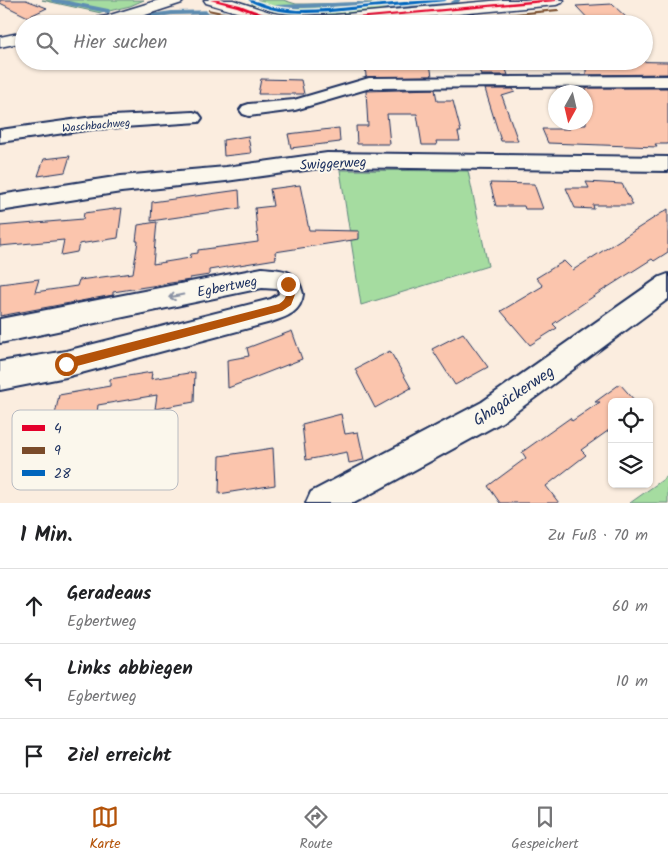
<!DOCTYPE html>
<html lang="de">
<head>
<meta charset="utf-8">
<style>
  :root { --surface:#fff; --page:#f2f2f2; --text:#202124; --muted:#757577; --line:#e0e0e0; --accent:#b45309 }
  body { margin:0; font-family:Kalam,sans-serif; background:var(--page); color:var(--text) }
  .controls { position:absolute; right:15px; bottom:15px; display:grid; overflow:hidden; border-radius:8px; box-shadow:0 1px 4px #0004 }
  .controls button { width:45px; height:45px; display:grid; place-items:center; padding:0; border:0; border-bottom:1px solid var(--line); background:var(--surface); color:var(--text); font:25px sans-serif }
  .compass { position:absolute; left:548px; top:85px; width:45px; height:45px; border-radius:50%; background:var(--surface); box-shadow:0 1px 4px #0004; rotate:188deg }
  .stop { position:absolute; width:15px; height:15px; margin:-11px; border:4px solid #b45309; border-radius:50%; background:#fff }
  .stop.end { background:#b45309; border-color:#fff; box-shadow:0 1px 5px #0008 }
  .list { margin:0; padding:0; list-style:none }
  h2 { display:flex; justify-content:space-between; align-items:center; height:65px; margin:0; padding:0 20px; font-size:21px }
  h2 small { font-size:16px; font-weight:400; color:var(--muted) }
  .list li { display:grid; grid-template-columns:32px 1fr auto; gap:15px; align-items:center; box-sizing:border-box; height:75px; padding:0 20px; border-top:1px solid var(--line) }
  .list b { display:block; font-size:19px; white-space:nowrap }
  .list p { margin:0; font-size:16px; white-space:nowrap; color:var(--muted) }
  .list em { font-size:16px; font-style:normal; color:var(--muted) }
  .icon { flex:none; width:28px; height:28px; fill:none; stroke:currentColor; stroke-width:2; stroke-linecap:round; stroke-linejoin:round }
  .map { position:relative; flex:none; width:668px; height:503px; overflow:hidden }
  .search { position:absolute; background:var(--surface); box-shadow:0 1px 4px #0004; left:15px; right:15px; top:15px; height:55px; display:flex; align-items:center; gap:12px; box-sizing:border-box; padding:0 18px; border-radius:28px; color:var(--muted); font-size:19px }
  .sheet { height:290px; background:var(--surface) }
  nav { display:flex; justify-content:space-around; align-items:center; box-sizing:border-box; height:70px; border-top:1px solid var(--line); background:var(--surface); font-size:14px; color:var(--muted) }
  nav a { display:grid; justify-items:center; gap:2px }
  nav .on { color:var(--accent) }
  .map>svg:first-child { display:block }
</style>
</head>
<body>
<div class="map">
<svg width="668" height="503" viewBox="0 0 668 503">
  <rect width="100%" height="100%" fill="#fbeddf"/>
  <filter id="ink" filterUnits="userSpaceOnUse"><feTurbulence type="fractalNoise" baseFrequency=".02" numOctaves="2"/><feDisplacementMap in="SourceGraphic" scale="10" xChannelSelector="R" yChannelSelector="G"/><feConvolveMatrix kernelMatrix="1 2 1 2 8 2 1 2 1" color-interpolation-filters="sRGB"/></filter>
  <g filter="url(#ink)">
    <g fill="#a5dca0" stroke="#60867f">
      <path d="M42,0H144L130,6L101,13Z"/>
      <path d="M255,0H283L296,4H309L410,2L414,10L330,15H285L249,6Z"/>
      <path d="M340,170L468,171L488,266L361,305Z"/>
      <path d="M668,476V503H630Z"/>
    </g>
    <g fill="none" stroke-linecap="round" stroke-linejoin="round">
      <g stroke="#5e8eb3" stroke-width="4">
        <path d="M53,0L108,11"/>
        <path d="M277,7L358,4L387,7L450,5L458,0"/>
        <path d="M143,17L172,13L223,12"/>
      </g>
    </g>
    <g fill="#fbc5ad" stroke="#1b2f5e">
      <path d="M0,0H26L47,8L28,17L0,3Z"/>
      <path d="M612,4L628,19H620L624,24H593L576,6Z"/>
      <path d="M365,61L430,64L432,76L366,77Z"/>
      <path d="M482,61H503L508,75H481L477,64H483Z"/>
      <path d="M608,61L668,62V74L586,75V64H610Z"/>
      <path d="M261,79L301,80L304,94H258Z"/>
      <path d="M586,88H668V144H655L657,147L548,143L542,129H570L568,125H586Z"/>
      <path d="M435,89L437,101H453L461,132H458L460,141H436L437,145H422L417,114H387L390,144H357L356,126H368L366,91Z"/>
      <path d="M485,89H513L515,92L502,96L518,141H501Z"/>
      <path d="M339,128L340,142L291,148L288,134Z"/>
      <path d="M248,136L251,153L224,156L223,140Z"/>
      <path d="M70,156L65,172L38,176L44,159Z"/>
      <path d="M586,182L622,184L633,205H593L594,209L575,208L566,188H589Z"/>
      <path d="M490,183L534,184L543,209H525L524,206H496Z"/>
      <path d="M300,185L309,230L359,231V239L275,252L276,259L209,270V275L190,278V280L113,292V295L0,316V284L39,279L35,292L77,286L79,280L133,273L138,241H136L138,225L157,222L153,264L190,258L191,254L198,253V250L258,242L255,208L273,206L270,189Z"/>
      <path d="M239,190L240,208L151,221L152,202Z"/>
      <path d="M122,208L118,238L79,244L77,252L61,255L64,240L0,246V226L83,219L84,213Z"/>
      <path d="M668,209V252L654,261L652,259L597,294L553,324L557,328L530,345L501,311L543,286L536,278L564,261L573,270Z"/>
      <path d="M292,331L302,359L228,388L227,360L249,356L247,348Z"/>
      <path d="M463,333L488,367L455,385L432,349Z"/>
      <path d="M390,351L411,388L375,408L355,369Z"/>
      <path d="M152,372L151,379L195,372L194,402L155,409L157,395L98,405L96,422L52,430L59,395L110,386V379Z"/>
      <path d="M620,384L636,402H612V428L581,450L586,455L546,486L559,503H500L488,486L526,458L522,452L570,418L572,421L600,402H595Z"/>
      <path d="M341,414L345,434L358,432L364,460L349,463L347,452L306,460L302,424Z"/>
      <path d="M273,448L275,485L219,494L220,456Z"/>
    </g>
    <g fill="none" stroke-linecap="round" stroke-linejoin="round">
      <g stroke="#1b2f5e" stroke-width="4">
        <g id="minor">
          <path d="M668,76V86L370,88L295,110L249,116L243,114L240,110L243,106L249,104L294,100L369,78Z"/>
          <path d="M193,112L199,114L202,118L199,122L93,129L0,142V130L93,117Z"/>
          <path d="M327,153L668,157V171L327,167L226,181L121,192L0,211V195L121,176L226,167Z"/>
          <path d="M262,268C284,270 297,269 303,294C301,312 287,317 271,322L66,377L0,390V362L66,351L271,299L279,294L278,289L262,288L0,343V319Z"/>
          <path d="M668,274V299L502,422L354,503H306L311,492L482,402L660,277Z"/>
        </g>
      </g>
      <g stroke="#1b2f5e" stroke-width="3">
        <g id="major">
          <path d="M159,0H184L182,3L118,24H82L84,20L107,16Z"/>
          <path d="M204,0H233L273,13L295,16L335,15L502,0H564L562,3L556,5L349,24H276L206,3Z"/>
          <path d="M24,32V42L0,47V37Z"/>
        </g>
      </g>
      <use href="#minor" fill="#fbf7ec" fill-rule="evenodd"/>
      <use href="#major" fill="#fbf7ec" fill-rule="evenodd"/>
      <g stroke="#fbf7ec" stroke-width="3">
        <path id="bus-1" d="M210,0H218L240,5L271,17L295,20L335,19L541,0H558L556,1L335,21L295,22L268,19L237,7Z"/>
      </g>
      <g stroke="#fbf7ec" stroke-width="3">
        <g id="bus-2">
          <path d="M208,9L237,15L259,24H252L233,17L208,11Z"/>
          <path d="M557,9H559V11L423,24H403Z"/>
        </g>
      </g>
      <g stroke="#fbf7ec" stroke-width="3">
        <path id="bus-3" d="M248,0C257,0 265,5 274,7C281,8 289,9 297,10C347,10 397,0 447,0L445,1C419,4 394,6 368,8C331,12 281,20 248,0Z"/>
      </g>
      <use href="#bus-1" fill="#e4002b" fill-rule="evenodd"/>
      <use href="#bus-2" fill="#7a4b2a" fill-rule="evenodd"/>
      <use href="#bus-3" fill="#0065bd" fill-rule="evenodd"/>
    </g>
    <defs><path id="oneway-shaft" d="M-6 0H5M1.5-3L5.5 0L1.5 3" fill="none" stroke-width="1.6" stroke-linecap="round" stroke-linejoin="round" transform="scale(1.25)"/></defs>
    <use stroke="#8b93a5" href="#oneway-shaft" transform="translate(176 296) rotate(169)"/>
  </g>
  <path fill="#b45309" d="M288,280L291,281L296,292L291,305L282,311L66,369L61,364L66,359L279,304C288,298 287,293 284,284Z"/>
  <g text-anchor="middle" stroke-width="4" stroke-linejoin="round" paint-order="stroke">
    <g font-size="11" fill="#1b2f5e" stroke="#fbf7ec">
      <text transform="translate(96 125) rotate(-5)" y="4">Waschbachweg</text>
    </g>
    <g font-size="14" fill="#1b2f5e" stroke="#fbf7ec">
      <text transform="translate(333 163) rotate(-3)" y="5">Swiggerweg</text>
      <text transform="translate(227 286) rotate(-11)" y="5">Egbertweg</text>
    </g>
    <g font-size="16" fill="#1b2f5e" stroke="#fbf7ec">
      <text transform="translate(513 395) rotate(-34)" y="6">Ghagäckerweg</text>
    </g>
  </g>
  <rect x="12" y="410" width="166" height="80" rx="8" fill="#fbf7ec" stroke="#b8bbc1" stroke-width="1"/>
  <rect x="22" y="425" width="23" height="6" fill="#e4002b"/>
  <rect x="22" y="447" width="23" height="7" fill="#7a4b2a"/>
  <rect x="22" y="470" width="23" height="6" fill="#0065bd"/>
  <g font-size="14" fill="#1b2f5e">
    <text x="54" y="433">4</text>
    <text x="54" y="455">9</text>
    <text x="54" y="478">28</text>
  </g>
</svg>
<div class="controls">
<button><svg class="icon" aria-label="locate" viewBox="0 0 24 24"><circle cx="12" cy="12" r="6"/><path d="M12 2v4M12 18v4M2 12h4M18 12h4"/></svg></button>
<button><svg class="icon" aria-label="layers" viewBox="0 0 24 24"><path d="M12 4l9 5-9 5-9-5zM3 14l9 5 9-5"/></svg></button>
</div>
<svg class="compass" viewBox="-18 -18 36 36"><path d="M0-13l5 13h-10z" fill="#e53935"/><path d="M0 13l5-13h-10z" fill="#757577"/></svg>
<div class="stop" style="left:66px;top:364px"></div>
<div class="stop end" style="left:288px;top:284px"></div>
<div class="search"><svg class="icon" aria-label="search" viewBox="0 0 24 24"><circle cx="10" cy="10" r="6"/><path d="M15 15l6 6"/></svg>Hier suchen</div>
</div>
<section class="sheet">
<h2>1 Min.<small>Zu Fuß · 70 m</small></h2>
<ul class="list">
<li><svg class="icon" aria-label="ahead" viewBox="0 0 24 24"><path d="M12 20V5M6 11l6-6 6 6"/></svg><div><b>Geradeaus</b><p>Egbertweg</p></div><em>60 m</em></li>
<li><svg class="icon" aria-label="left" viewBox="0 0 24 24"><path d="M17 20v-9H6M10 6l-5 5 5 5"/></svg><div><b>Links abbiegen</b><p>Egbertweg</p></div><em>10 m</em></li>
<li><svg class="icon" aria-label="arrive" viewBox="0 0 24 24"><path d="M6 21V4h12l-3 4 3 4H6"/></svg><div><b>Ziel erreicht</b></div></li>
</ul>
</section>
<nav>
<a class="on"><svg class="icon" aria-label="map" viewBox="0 0 24 24"><path d="M3 6l6-2 6 2 6-2v14l-6 2-6-2-6 2zM9 4v14M15 6v14"/></svg>Karte</a>
<a><svg class="icon" aria-label="directions" viewBox="0 0 24 24"><path d="M12 3l9 9-9 9-9-9zM9 14v-3h6M13 9l2 2-2 2"/></svg>Route</a>
<a><svg class="icon" aria-label="saved" viewBox="0 0 24 24"><path d="M7 4h10v16l-5-4-5 4z"/></svg>Gespeichert</a>
</nav>
</body>
</html>
